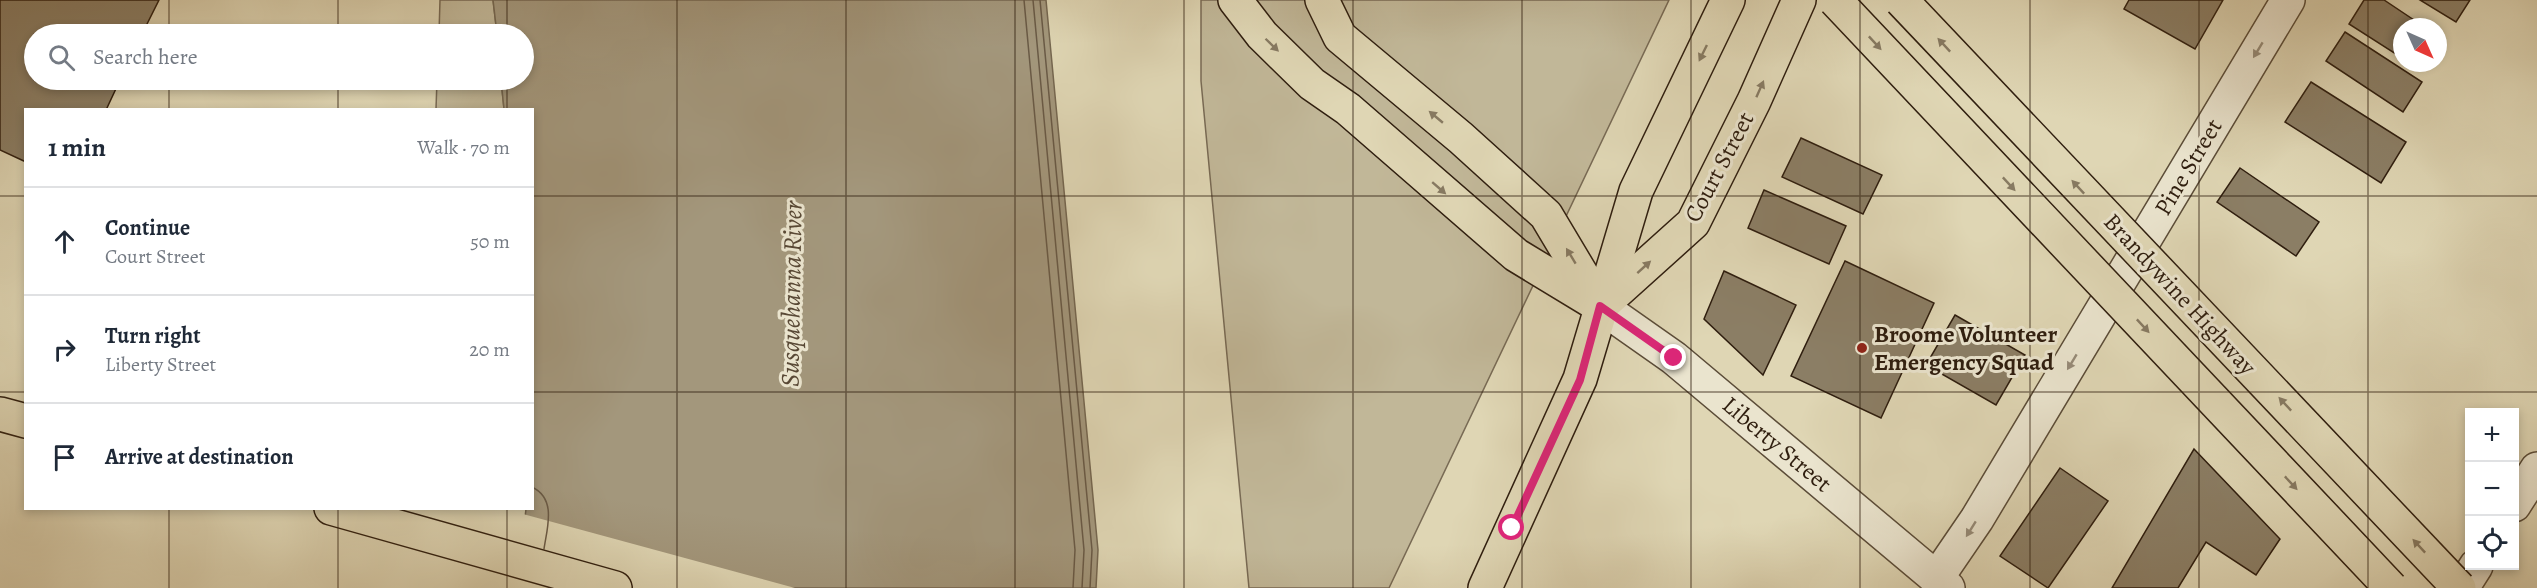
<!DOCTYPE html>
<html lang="en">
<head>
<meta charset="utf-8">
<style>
  :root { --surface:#fff; --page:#f6f6f7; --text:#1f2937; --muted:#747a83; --line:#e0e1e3 }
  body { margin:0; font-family:Alegreya,serif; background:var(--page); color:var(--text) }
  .controls { position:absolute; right:18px; bottom:18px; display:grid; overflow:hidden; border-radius:0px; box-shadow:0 3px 9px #0003 }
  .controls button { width:54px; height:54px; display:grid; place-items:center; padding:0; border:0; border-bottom:2px solid var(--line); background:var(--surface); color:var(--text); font:30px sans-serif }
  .compass { position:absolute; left:2393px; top:18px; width:54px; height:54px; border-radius:50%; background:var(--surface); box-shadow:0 3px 9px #0003; rotate:135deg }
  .stop { position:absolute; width:18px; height:18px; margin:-14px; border:4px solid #db2777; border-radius:50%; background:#fff }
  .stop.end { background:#db2777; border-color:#fff; box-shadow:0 2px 6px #0008 }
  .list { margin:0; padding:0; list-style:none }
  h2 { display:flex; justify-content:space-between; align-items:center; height:78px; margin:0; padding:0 24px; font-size:26px }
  h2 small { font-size:20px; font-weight:400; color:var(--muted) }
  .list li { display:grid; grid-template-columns:39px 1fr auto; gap:18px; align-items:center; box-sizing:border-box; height:108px; padding:0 24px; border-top:2px solid var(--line) }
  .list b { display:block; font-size:22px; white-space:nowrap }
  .list p { margin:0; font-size:20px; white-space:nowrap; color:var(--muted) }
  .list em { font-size:20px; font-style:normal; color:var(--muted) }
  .icon { flex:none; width:33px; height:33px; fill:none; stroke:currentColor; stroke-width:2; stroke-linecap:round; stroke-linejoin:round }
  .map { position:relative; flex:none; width:2537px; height:588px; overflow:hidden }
  .search { position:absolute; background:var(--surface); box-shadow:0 3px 9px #0003; left:24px; top:24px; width:510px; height:66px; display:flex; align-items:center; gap:15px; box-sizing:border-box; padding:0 21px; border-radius:33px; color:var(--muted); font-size:22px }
  .panel { position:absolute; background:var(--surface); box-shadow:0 3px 9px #0003; left:24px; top:108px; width:510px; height:402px; border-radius:0px }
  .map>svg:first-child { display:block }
</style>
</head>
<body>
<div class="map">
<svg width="2537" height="588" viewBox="0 0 2537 588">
  <rect width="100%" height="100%" fill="#dfd6b4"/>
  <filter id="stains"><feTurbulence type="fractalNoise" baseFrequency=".00333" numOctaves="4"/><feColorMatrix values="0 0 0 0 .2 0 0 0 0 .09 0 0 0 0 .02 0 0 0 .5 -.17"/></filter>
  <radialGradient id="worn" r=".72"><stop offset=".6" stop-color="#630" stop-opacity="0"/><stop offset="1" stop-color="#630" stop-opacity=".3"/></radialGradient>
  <g fill="#c1b798" stroke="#786a54" stroke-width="1.5">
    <path d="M440,0H493L497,34H439Z"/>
    <path d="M1201,0H1669L1389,588H1249L1201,81Z"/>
    <path d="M437,80H501L504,109H436Z"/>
  </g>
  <path fill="#a3977c" stroke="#756750" stroke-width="1.5" d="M493,0H1046L1098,550L1096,588H517L526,509L532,508V110L504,109L501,80H524V34H497Z"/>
  <path fill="#dfd6b4" d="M523,514L795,588H514Z"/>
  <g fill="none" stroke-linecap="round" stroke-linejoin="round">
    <g stroke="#695a46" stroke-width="1.5">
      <path d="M1024,0L1075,550L1073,588"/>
      <path d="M1033,0L1084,550L1082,588"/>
      <path d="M1040,0L1092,550L1090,588"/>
      <path d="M532,487C557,499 547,528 544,549"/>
    </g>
  </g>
  <g fill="#8b7e65" stroke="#2f1e0f" stroke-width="1.5">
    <path d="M0,0H159L142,34H34V80H120L106,110H26V162L0,150Z"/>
    <path d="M2129,0H2223L2195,49L2124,9Z"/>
    <path d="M2364,0H2384L2423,26L2402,27V58L2349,24Z"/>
    <path d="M2420,0H2470L2456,22Z"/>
    <path d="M2345,32L2422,82L2403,112L2326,61Z"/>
    <path d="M2311,82L2406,142L2381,183L2285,122Z"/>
    <path d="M1801,138L1882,175L1863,214L1782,177Z"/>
    <path d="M2240,168L2319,222L2296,256L2217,202Z"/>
    <path d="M1764,190L1846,226L1829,264L1748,228Z"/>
    <path d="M1845,261L1934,303L1881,418L1791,376Z"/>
    <path d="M1724,271L1796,305L1763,375L1704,319Z"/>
    <path d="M1955,315L2025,355L1996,405L1926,365Z"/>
    <path d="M2194,449L2280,539L2256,575L2206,542L2178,588H2112Z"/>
    <path d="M2060,468L2108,501L2048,588L2000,556Z"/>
  </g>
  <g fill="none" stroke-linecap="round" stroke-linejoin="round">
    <g stroke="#5b4c38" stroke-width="36">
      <path id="minor" d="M1936,579L1977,519L2288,0"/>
    </g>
    <g stroke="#5b4c38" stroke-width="36">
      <g id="tertiary">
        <path d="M1600,306L1674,358L1948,588"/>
        <path d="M2514,505L2537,469"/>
        <path d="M2462,588L2476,566"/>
      </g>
    </g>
    <g stroke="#2f1e0f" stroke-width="36">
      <g id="primary">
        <path d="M1235,0L1262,35L1312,84L1348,109L1516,255L1600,306"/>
        <path d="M1322,0L1340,37L1461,138L1546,215L1598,302"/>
        <path d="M1602,305L1693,223L1754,101L1799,0"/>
        <path d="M0,414L26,421"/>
        <path d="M331,508L615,588"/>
        <path d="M1485,588L1580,379L1636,191L1728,0"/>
      </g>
    </g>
    <use href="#minor" stroke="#eae4ce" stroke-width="33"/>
    <use href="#tertiary" stroke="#eae4ce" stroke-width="33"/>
    <use href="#primary" stroke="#dfd6b4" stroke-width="33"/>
    <g stroke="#2f1e0f" stroke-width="36" stroke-linecap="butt">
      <g id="primary-bridge">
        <path d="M1835,0L2391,588"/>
        <path d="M1901,0L2459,588"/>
      </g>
    </g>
    <use href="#primary-bridge" stroke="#dfd6b4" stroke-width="33"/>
  </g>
  <defs><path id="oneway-solid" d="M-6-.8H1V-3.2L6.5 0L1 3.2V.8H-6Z" transform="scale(1.5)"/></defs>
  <g fill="#877a62">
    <use href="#oneway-solid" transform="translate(1875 43) rotate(47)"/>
    <use href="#oneway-solid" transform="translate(1272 45) rotate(44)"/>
    <use href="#oneway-solid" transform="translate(1944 45) rotate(-133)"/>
    <use href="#oneway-solid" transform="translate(1703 53) rotate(116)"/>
    <use href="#oneway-solid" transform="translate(1760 89) rotate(-66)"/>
    <use href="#oneway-solid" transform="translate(1436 117) rotate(-140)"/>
    <use href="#oneway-solid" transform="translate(2009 184) rotate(47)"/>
    <use href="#oneway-solid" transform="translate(2078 187) rotate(-133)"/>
    <use href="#oneway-solid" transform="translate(1439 188) rotate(41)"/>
    <use href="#oneway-solid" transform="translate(1571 256) rotate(-121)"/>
    <use href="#oneway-solid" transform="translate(1644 267) rotate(-42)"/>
    <use href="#oneway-solid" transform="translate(2143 326) rotate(47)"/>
    <use href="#oneway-solid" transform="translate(2285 404) rotate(-133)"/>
    <use href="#oneway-solid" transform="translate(2291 483) rotate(47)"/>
    <use href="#oneway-solid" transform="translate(2419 546) rotate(-133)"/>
  </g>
  <g fill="#968b78">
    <use href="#oneway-solid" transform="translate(2258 50) rotate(121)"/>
    <use href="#oneway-solid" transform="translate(2072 362) rotate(121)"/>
    <use href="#oneway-solid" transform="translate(1971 529) rotate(122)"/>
  </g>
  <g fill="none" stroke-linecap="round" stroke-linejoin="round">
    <path stroke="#db2777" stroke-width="8" d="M1512,528L1580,380L1600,306L1674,358"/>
  </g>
  <path fill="none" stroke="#2f1e0f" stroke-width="1.5" stroke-opacity="0.55" d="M169,0V34M338,0V34M507,0V34M677,0V588M846,0V588M1015,0V588M1184,0V588M1353,0V588M1522,0V588M1691,0V588M1860,0V588M2030,0V588M2199,0V588M2368,0V588M169,80V110M338,80V110M507,80V110M0,196H26M532,196H2537M0,392H26M532,392H2537M169,508V588M338,508V588M507,508V588"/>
  <circle fill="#8f2418" stroke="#eae4ce" stroke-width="2" cx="1862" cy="348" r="6"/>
  <g text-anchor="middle" stroke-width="6" stroke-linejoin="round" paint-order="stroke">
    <g font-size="24" fill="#2f1e0f" stroke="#eae4ce">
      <text transform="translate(1719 167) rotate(-62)" y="8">Court Street</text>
      <text transform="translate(2188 167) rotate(-59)" y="8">Pine Street</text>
      <text transform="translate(2180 294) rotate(47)" y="8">Brandywine Highway</text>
      <text transform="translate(1777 444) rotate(40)" y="8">Liberty Street</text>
    </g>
    <g font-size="24" font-weight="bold" fill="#2f1e0f" stroke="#eae4ce" text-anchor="start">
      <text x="1874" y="342">Broome Volunteer<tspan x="1874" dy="28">Emergency Squad</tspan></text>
    </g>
    <g font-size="26" font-style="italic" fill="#584835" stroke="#eae4ce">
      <text transform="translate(791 294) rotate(-89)" y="9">Susquehanna River</text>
    </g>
  </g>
  <rect width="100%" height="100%" filter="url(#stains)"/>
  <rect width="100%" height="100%" fill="url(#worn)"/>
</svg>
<div class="controls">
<button>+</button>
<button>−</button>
<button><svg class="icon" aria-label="locate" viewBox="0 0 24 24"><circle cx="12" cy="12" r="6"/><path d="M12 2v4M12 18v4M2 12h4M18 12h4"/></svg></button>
</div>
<svg class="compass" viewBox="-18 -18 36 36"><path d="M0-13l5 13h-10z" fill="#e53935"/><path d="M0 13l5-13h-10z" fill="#747a83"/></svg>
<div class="stop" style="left:1512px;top:528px"></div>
<div class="stop end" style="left:1674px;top:358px"></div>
<div class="search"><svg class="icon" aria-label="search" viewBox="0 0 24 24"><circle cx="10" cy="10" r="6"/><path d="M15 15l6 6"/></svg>Search here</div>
<section class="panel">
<h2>1 min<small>Walk · 70 m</small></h2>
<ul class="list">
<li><svg class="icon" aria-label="ahead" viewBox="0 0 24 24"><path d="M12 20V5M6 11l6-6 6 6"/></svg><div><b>Continue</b><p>Court Street</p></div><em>50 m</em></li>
<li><svg class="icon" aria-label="right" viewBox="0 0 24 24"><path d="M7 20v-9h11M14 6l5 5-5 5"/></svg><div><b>Turn right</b><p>Liberty Street</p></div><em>20 m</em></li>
<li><svg class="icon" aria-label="arrive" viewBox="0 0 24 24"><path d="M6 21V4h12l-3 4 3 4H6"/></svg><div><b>Arrive at destination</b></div></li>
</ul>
</section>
</div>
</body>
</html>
